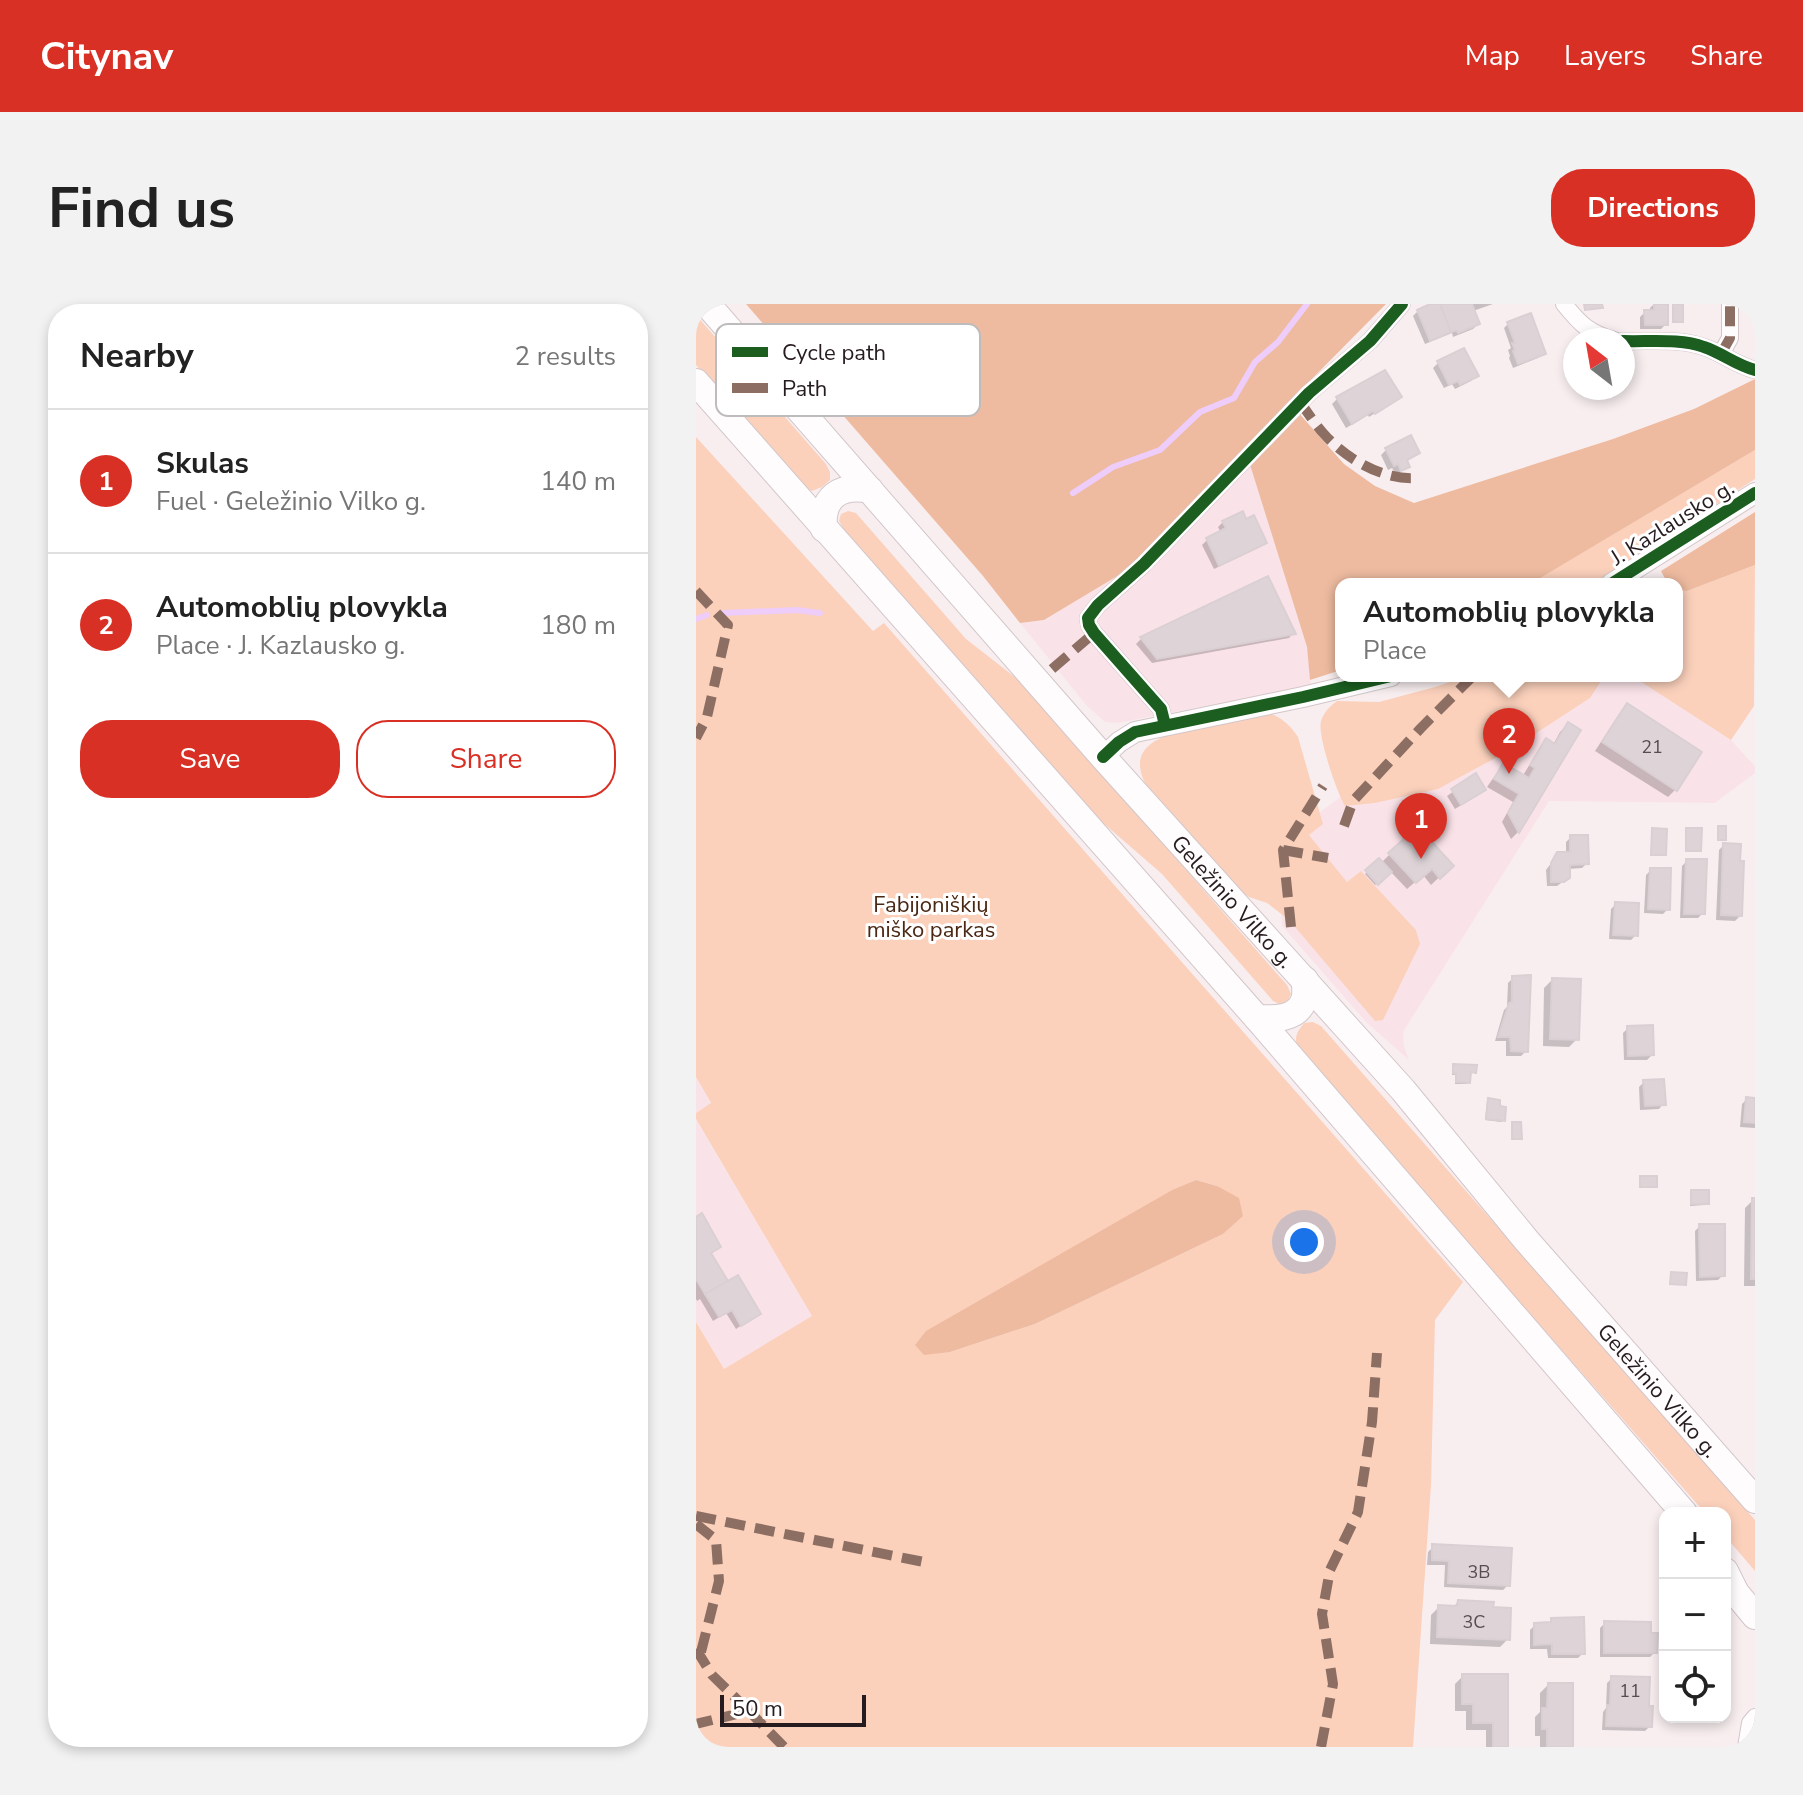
<!DOCTYPE html>
<html lang="en">
<head>
<meta charset="utf-8">
<style>
  :root { --surface:#fff; --page:#f2f2f2; --text:#222; --muted:#767676; --line:#e0e0e0; --accent:#d93025 }
  body { margin:0; font-family:"Nunito Sans",sans-serif; background:var(--page); color:var(--text) }
  .controls { position:absolute; right:24px; bottom:24px; display:grid; overflow:hidden; border-radius:16px; box-shadow:0 4px 12px #0003 }
  .controls button { width:72px; height:72px; display:grid; place-items:center; padding:0; border:0; border-bottom:2px solid var(--line); background:var(--surface); color:var(--text); font:40px sans-serif }
  .compass { position:absolute; left:867px; top:24px; width:72px; height:72px; border-radius:50%; background:var(--surface); box-shadow:0 4px 12px #0003; rotate:329deg }
  .scale { position:absolute; left:24px; bottom:20px; width:146px; box-sizing:border-box; padding-left:8px; border:4px solid #261b1e; border-top:0; font-size:22px; line-height:28px; white-space:nowrap; color:#261b1e; -webkit-text-stroke:6px #fff; paint-order:stroke }
  .you { position:absolute; left:608px; top:938px; width:28px; height:28px; margin:-20px; border:6px solid #fff; border-radius:50%; background:#1a73e8; box-shadow:0 0 0 12px #1a73e833 }
  .badge { display:grid; place-items:center; width:52px; height:52px; border-radius:50%; background:var(--accent); color:#fff; font-size:26px; font-weight:700 }
  .pin { position:absolute; translate:-50% -66px; filter:drop-shadow(0 2px 4px #0008) }
  .pin::after { content:''; position:absolute; top:42px; width:28px; height:24px; background:inherit; clip-path:polygon(0 0,100% 0,50% 100%) }
  .popup { position:absolute; left:639px; top:274px; width:348px; height:104px; box-sizing:border-box; display:grid; place-content:center; border-radius:16px; background:var(--surface); filter:drop-shadow(0 2px 6px #0005); font-size:26px; white-space:nowrap; color:var(--muted) }
  .popup b { font-size:30px; color:var(--text) }
  .popup::after { content:''; position:absolute; left:50%; top:100%; margin-left:-16px; border:16px solid transparent; border-top-color:var(--surface) }
  .list { margin:0; padding:0; list-style:none }
  h2 { display:flex; justify-content:space-between; align-items:center; height:104px; margin:0; padding:0 32px; font-size:34px }
  h2 small { font-size:26px; font-weight:400; color:var(--muted) }
  .list li { display:grid; grid-template-columns:52px 1fr auto; gap:24px; align-items:center; box-sizing:border-box; height:144px; padding:0 32px; border-top:2px solid var(--line) }
  .list b { display:block; font-size:30px; white-space:nowrap }
  .list p { margin:0; font-size:26px; white-space:nowrap; color:var(--muted) }
  .list em { font-size:26px; font-style:normal; color:var(--muted) }
  .actions { display:flex; gap:16px; padding:24px 32px }
  .actions a { flex:1; padding:18px 0; border:2px solid var(--accent); border-radius:32px; text-align:center; font-size:28px; color:var(--accent) }
  .actions .main { background:var(--accent); color:#fff }
  .icon { flex:none; width:44px; height:44px; fill:none; stroke:currentColor; stroke-width:2; stroke-linecap:round; stroke-linejoin:round }
  .map { position:relative; flex:none; width:1059px; height:1443px; overflow:hidden; border-radius:32px }
  header { display:flex; align-items:center; gap:48px; box-sizing:border-box; height:112px; padding:0 40px; background:var(--accent); color:#fff }
  header strong { font-size:38px }
  nav { display:flex; gap:44px; margin-inline-start:auto; font-size:28px }
  .intro { display:flex; align-items:center; justify-content:space-between; box-sizing:border-box; height:192px; padding:0 48px }
  h1 { margin:0; font-size:56px }
  .button { padding:20px 36px; border-radius:32px; background:var(--accent); color:#fff; font-size:28px; font-weight:700 }
  main { display:flex; gap:48px; padding:0 48px }
  aside { flex:1; background:var(--surface); border-radius:32px; box-shadow:0 4px 12px #0003 }
  .map>svg:first-child { display:block }
</style>
</head>
<body>
<header>
<strong>Citynav</strong>
<nav><a>Map</a><a>Layers</a><a>Share</a></nav>
</header>
<div class="intro"><h1>Find us</h1><a class="button">Directions</a></div>
<main>
<aside>
<h2>Nearby<small>2 results</small></h2>
<ul class="list">
<li><span class="badge">1</span><div><b>Skulas</b><p>Fuel · Geležinio Vilko g.</p></div><em>140 m</em></li>
<li><span class="badge">2</span><div><b>Automoblių plovykla</b><p>Place · J. Kazlausko g.</p></div><em>180 m</em></li>
</ul>
<div class="actions"><a class="main">Save</a><a>Share</a></div>
</aside>
<div class="map">
<svg width="1059" height="1443" viewBox="0 0 1059 1443">
  <rect width="100%" height="100%" fill="#f8eef0"/>
  <g fill="#fae3e8">
    <path d="M551,150L611,343L615,382L421,419L409,418L390,401L324,319L348,316L433,265Z"/>
    <path d="M890,372H936L1035,436L1059,462V469L1019,499L853,497L707,728L708,742L713,756L671,719L586,622L581,541L644,493Z"/>
    <path d="M0,773L15,800L0,809Z"/>
    <path d="M0,816L117,1013L28,1065L0,1018Z"/>
  </g>
  <g fill="#fbd1bc" fill-rule="evenodd">
    <path d="M0,11L130,160L134,168V176L126,183L116,187L107,183L0,61Z"/>
    <path d="M0,133L177,327L188,319L767,978L739,1016L735,1181L717,1443H0V1018L28,1065L116,1012L0,815V809L15,799L0,773ZM500,876L521,882L547,911L527,930L339,1020L254,1048L478,885Z"/>
    <path d="M1059,146V175L907,273L894,280H833Z"/>
    <path d="M152,207L160,209L270,335L324,377L591,681L595,690L592,696L585,701L577,697L466,570L406,518L313,416L147,224L143,217L145,210Z"/>
    <path d="M1059,261L1058,402L1035,436L936,372H981V286L991,287Z"/>
    <path d="M772,372H905V377L894,394L814,446L742,485L679,499L649,502C641,489 621,431 625,417C628,408 634,402 641,397L683,398L739,383Z"/>
    <path d="M574,409C587,415 594,421 602,433L627,520L613,531L651,578L665,567L720,626L724,640L687,716L679,717L593,616L571,599L553,593L541,585L449,479C426,433 488,426 517,421C536,417 555,413 574,409Z"/>
    <path d="M617,718L625,722L1059,1216V1267L1029,1232V1209H1009L602,746C598,734 600,729 608,719Z"/>
  </g>
  <g fill="#eebba0">
    <path d="M50,0H690L593,98L648,160L679,182L718,199L917,135L998,105L1059,75V146L834,280H645V366L614,376L611,343L551,151L433,265L348,316L324,319L287,272Z"/>
    <path d="M1059,208V261L991,287L981,286V280H972L965,267Z"/>
    <path d="M500,876L521,882L543,894L547,912L527,930L339,1020L254,1048L228,1051L219,1041L230,1027L478,885Z"/>
  </g>
  <g fill="#0003">
    <path d="M740,0H797L777,7L782,20L777,25L757,33L756,29L729,40L717,12L722,7Z"/>
    <path d="M958,0H970V20L965,25H944V13L949,8H954V4Z"/>
    <path d="M813,19L847,49L842,54L817,64L813,54L814,52L812,46L815,44L808,24Z"/>
    <path d="M742,59L780,72L775,77L759,85L756,80L748,84L737,64Z"/>
    <path d="M688,68L703,93L673,113L672,111L650,124L636,100L641,95Z"/>
    <path d="M690,146L721,149L709,157L712,162L700,171L696,164L692,166L685,151Z"/>
    <path d="M549,217L569,239L564,243L518,265L506,241L511,236L525,229L522,223L527,218Z"/>
    <path d="M571,274L597,329L593,334L456,359L440,340L445,335Z"/>
    <path d="M931,402L979,486L972,493L899,447L923,410Z"/>
    <path d="M872,420L882,426L822,528L815,535L806,518L817,498L791,483L800,470L808,462L826,473L843,445L851,437L857,441L864,428Z"/>
    <path d="M779,472L783,490L759,505L751,492Z"/>
    <path d="M991,526L1003,546L1001,548H989V528Z"/>
    <path d="M875,533L891,559L886,564L872,565V574L861,582H851L850,566L862,550H870V538Z"/>
    <path d="M1028,541L1044,612L1039,617L1020,616L1023,546Z"/>
    <path d="M694,550L755,562L735,581L727,571L711,585L694,567L679,581L669,570L683,557L685,559Z"/>
    <path d="M991,557L1007,609L1002,614H984L986,562Z"/>
    <path d="M955,566L972,605L967,610L948,609L950,571Z"/>
    <path d="M920,600L940,631L935,636L913,635L915,605Z"/>
    <path d="M817,674L830,747L825,752H810V737H799L808,706L811,703L812,679Z"/>
    <path d="M856,676L881,735L873,743L847,742L848,684Z"/>
    <path d="M932,724L956,751L951,756H928L927,729Z"/>
    <path d="M758,762L778,768L773,769L772,778L770,780H759V771H756Z"/>
    <path d="M948,778L967,800L963,805L944,806L943,783Z"/>
    <path d="M1051,795L1059,796V824L1044,823L1046,800Z"/>
    <path d="M793,796L807,816L805,818L789,816L791,798Z"/>
    <path d="M996,888L1011,900L1009,901L994,902V890Z"/>
    <path d="M1057,896H1059V982H1048L1049,904Z"/>
    <path d="M0,915L23,942L14,951L29,976L62,1010L40,1025L30,1009L17,1017L4,995L1,997L0,995Z"/>
    <path d="M1004,922L1027,971L1022,976L1000,977L999,927Z"/>
    <path d="M737,1243L812,1281L807,1286L748,1283L749,1261H731L732,1248Z"/>
    <path d="M762,1298L795,1305L812,1335L804,1343L734,1340L735,1311L743,1303H757Z"/>
    <path d="M856,1316L887,1349L882,1354H852L851,1345H834V1326L839,1321L852,1320Z"/>
    <path d="M909,1319L953,1331L959,1348L954,1353H904V1324Z"/>
    <path d="M767,1372H810V1443H790V1426H770V1407H759V1380Z"/>
    <path d="M916,1374L951,1404L954,1422L949,1427L906,1426L907,1408L910,1404L911,1379Z"/>
    <path d="M852,1381L875,1443H844V1432H839V1413L844,1408V1389Z"/>
  </g>
  <g fill="none" stroke-linecap="round" stroke-linejoin="round">
    <g stroke="#eecdfa" stroke-width="6">
      <path d="M377,189L417,163L464,146L504,108L538,94L559,58L582,38L611,0"/>
      <path d="M26,309L101,306L124,309"/>
      <path d="M0,315L11,311"/>
    </g>
  </g>
  <g fill="#ded4d8" stroke="#dad0d4" stroke-width="2">
    <path d="M734,0H744L755,28L734,37L721,6Z"/>
    <path d="M744,0H776L784,20L762,29L761,26L755,28Z"/>
    <path d="M888,0H906L907,4L889,6Z"/>
    <path d="M958,0H972V21H949L948,6H958Z"/>
    <rect x="977" y="0" width="10" height="18"/>
    <path d="M835,9L850,50L822,60L817,47L819,46L816,39H819L811,18Z"/>
    <path d="M768,44L783,72L764,81L762,77L753,81L741,57Z"/>
    <path d="M689,66L706,93L679,110L677,107L656,120L640,93Z"/>
    <path d="M715,131L724,149L711,156L714,163L705,167L702,160L698,162L689,144Z"/>
    <path d="M547,207L550,215L558,211L571,239L523,262L510,234L530,224L526,217Z"/>
    <path d="M572,272L600,330L461,355L444,333Z"/>
    <path d="M931,399L1006,448L981,487L906,438Z"/>
    <path d="M872,418L885,426L823,529L812,509L823,490L798,475L807,459L833,474L839,464L834,461L850,434L859,440Z"/>
    <path d="M780,469L790,486L765,501L755,485Z"/>
    <rect x="1022" y="522" width="8" height="14"/>
    <path d="M956,524L971,525L970,551H955Z"/>
    <path d="M990,524H1006L1005,547H990Z"/>
    <path d="M726,527L758,562L744,575L736,565L720,579L692,549L710,533L714,538Z"/>
    <path d="M874,531H892L893,560L874,561V574L868,578H855V559L861,548H874Z"/>
    <path d="M1027,539L1045,540L1044,557H1048L1046,612L1025,611Z"/>
    <path d="M683,554L696,568L682,581L669,566Z"/>
    <path d="M990,555H1011L1009,610H988Z"/>
    <path d="M954,564H975L974,606L952,605Z"/>
    <path d="M919,598L943,599L942,632L917,631Z"/>
    <path d="M835,671L832,748L815,747L814,733H802L813,699L816,698V672Z"/>
    <path d="M856,674L885,675L883,736L854,735Z"/>
    <path d="M957,721L958,751L932,752L931,722Z"/>
    <path d="M757,760L781,761L780,769L775,768L774,779L760,778V770L757,769Z"/>
    <path d="M968,775L970,801L949,802L947,776Z"/>
    <path d="M1050,793L1059,794V819L1048,818Z"/>
    <path d="M792,794L804,796V802L810,803L809,817L790,815Z"/>
    <path d="M816,818H825L826,835H816Z"/>
    <rect x="944" y="872" width="17" height="11"/>
    <rect x="995" y="886" width="18" height="14"/>
    <path d="M1056,894H1059V975H1055Z"/>
    <path d="M6,909L25,943L15,949L32,977L9,990L0,975V913Z"/>
    <path d="M1003,920H1029V972L1004,973Z"/>
    <path d="M975,968L991,969L990,981L974,980Z"/>
    <path d="M42,971L65,1010L45,1022L36,1006L23,1013L9,990Z"/>
    <path d="M736,1240L816,1244L814,1282L752,1279L753,1257L736,1256Z"/>
    <path d="M762,1296L798,1298L797,1303L815,1304L814,1336L741,1333L742,1301L761,1302Z"/>
    <path d="M888,1313L889,1350H856V1340L838,1341V1319L855,1318V1314Z"/>
    <path d="M908,1317L955,1318V1329H962L961,1349H908Z"/>
    <path d="M766,1370H812V1443H797V1419H777V1400H766Z"/>
    <path d="M915,1372L954,1373L953,1402H957L956,1423L910,1422L911,1401H914Z"/>
    <path d="M852,1379H877V1443H851V1425H846V1404H851Z"/>
  </g>
  <g fill="none" stroke-linecap="round" stroke-linejoin="round">
    <g stroke="#d2c6c9" stroke-width="18">
      <g id="minor">
        <path d="M868,0C884,20 893,29 918,36"/>
        <path d="M927,37C952,38 984,34 1008,43C1026,49 1040,61 1059,66"/>
        <path d="M1025,50L1034,34V0"/>
        <path d="M469,421L465,405L398,329L393,321L392,314L402,301L448,260L613,89L674,37L706,0"/>
        <path d="M1050,1443L1054,1419L1059,1413"/>
      </g>
    </g>
    <g stroke="#d2c6c9" stroke-width="22">
      <g id="tertiary">
        <path d="M915,280L1059,189"/>
        <path d="M407,453L423,438L439,428L607,393L695,372"/>
      </g>
    </g>
    <g stroke="#d2c6c9" stroke-width="28">
      <g id="trunk">
        <path id="s1" d="M11,0L407,453L707,786L831,937L1059,1196"/>
        <path d="M0,78L561,714L988,1209"/>
        <path d="M128,225C125,193 144,180 174,186"/>
        <path d="M561,714C577,715 601,716 608,696C610,691 609,682 609,676"/>
        <path d="M1029,1267L1040,1289L1059,1312"/>
      </g>
    </g>
    <use href="#minor" stroke="#fefcfd" stroke-width="16"/>
    <use href="#tertiary" stroke="#fefcfd" stroke-width="20"/>
    <use href="#trunk" stroke="#fefcfd" stroke-width="26"/>
    <g stroke="#8d6e63" stroke-width="10" stroke-dasharray="20 10" stroke-linecap="butt">
      <path d="M1025,50L1034,34V0"/>
      <path d="M604,98C612,109 619,120 628,130C649,154 686,176 719,174"/>
      <path d="M0,287L32,321L11,413L0,434"/>
      <path d="M356,365L398,329"/>
      <path d="M648,522L657,497L725,424L777,372"/>
      <path d="M587,546L632,554"/>
      <path d="M595,623L587,546L627,482"/>
      <path d="M0,1212L228,1258"/>
      <path d="M0,1220L20,1236L23,1277L4,1352"/>
      <path d="M0,1345L16,1371L53,1407L0,1420"/>
      <path d="M53,1407L88,1443"/>
      <path d="M625,1443L637,1380L626,1310L634,1266L662,1208L676,1118L681,1049"/>
    </g>
    <g stroke="#fff" stroke-width="17">
      <g id="cycleway">
        <path d="M927,37C952,38 984,34 1008,43C1026,49 1040,61 1059,66"/>
        <path d="M915,280L1059,189"/>
        <path d="M469,421L465,405L398,329L393,321L392,314L402,301L448,260L613,89L674,37L706,0"/>
        <path d="M407,453L423,438L439,428L607,393L695,372"/>
      </g>
    </g>
    <use href="#cycleway" stroke="#1b5e20" stroke-width="12"/>
  </g>
  <g text-anchor="middle" stroke-width="6" stroke-linejoin="round" paint-order="stroke">
    <g font-size="18" fill="#574c50">
      <text x="956" y="449">21</text>
      <text x="783" y="1274">3B</text>
      <text x="778" y="1324">3C</text>
      <text x="934" y="1393">11</text>
    </g>
    <g font-size="22" fill="#261b1e" stroke="#fff">
      <text transform="translate(976 218) rotate(-32)" y="8">J. Kazlausko g.</text>
      <text dy="8" stroke="none"><textPath href="#s1" startOffset="796">Geležinio Vilko g.</textPath></text>
      <text dy="8" stroke="none"><textPath href="#s1" startOffset="1444">Geležinio Vilko g.</textPath></text>
    </g>
    <g font-size="22" fill="#4a2813" stroke="#fff">
      <text x="235" y="608">Fabijoniškių<tspan x="235" dy="25">miško parkas</tspan></text>
    </g>
  </g>
  <rect x="20" y="20" width="264" height="92" rx="12" fill="#fff" stroke="#bebbbc" stroke-width="2"/>
  <rect x="36" y="43" width="36" height="10" fill="#1b5e20"/>
  <rect x="36" y="79" width="36" height="10" fill="#8d6e63"/>
  <g font-size="22" fill="#261b1e">
    <text x="86" y="56">Cycle path</text>
    <text x="86" y="92">Path</text>
  </g>
</svg>
<div class="controls">
<button>+</button>
<button>−</button>
<button><svg class="icon" aria-label="locate" viewBox="0 0 24 24"><circle cx="12" cy="12" r="6"/><path d="M12 2v4M12 18v4M2 12h4M18 12h4"/></svg></button>
</div>
<svg class="compass" viewBox="-18 -18 36 36"><path d="M0-13l5 13h-10z" fill="#e53935"/><path d="M0 13l5-13h-10z" fill="#767676"/></svg>
<div class="scale">50 m</div>
<div class="you"></div>
<div class="pin badge" style="left:725px;top:555px">1</div>
<div class="pin badge" style="left:813px;top:470px">2</div>
<div class="popup"><b>Automoblių plovykla</b>Place</div>
</div>
</main>
</body>
</html>
